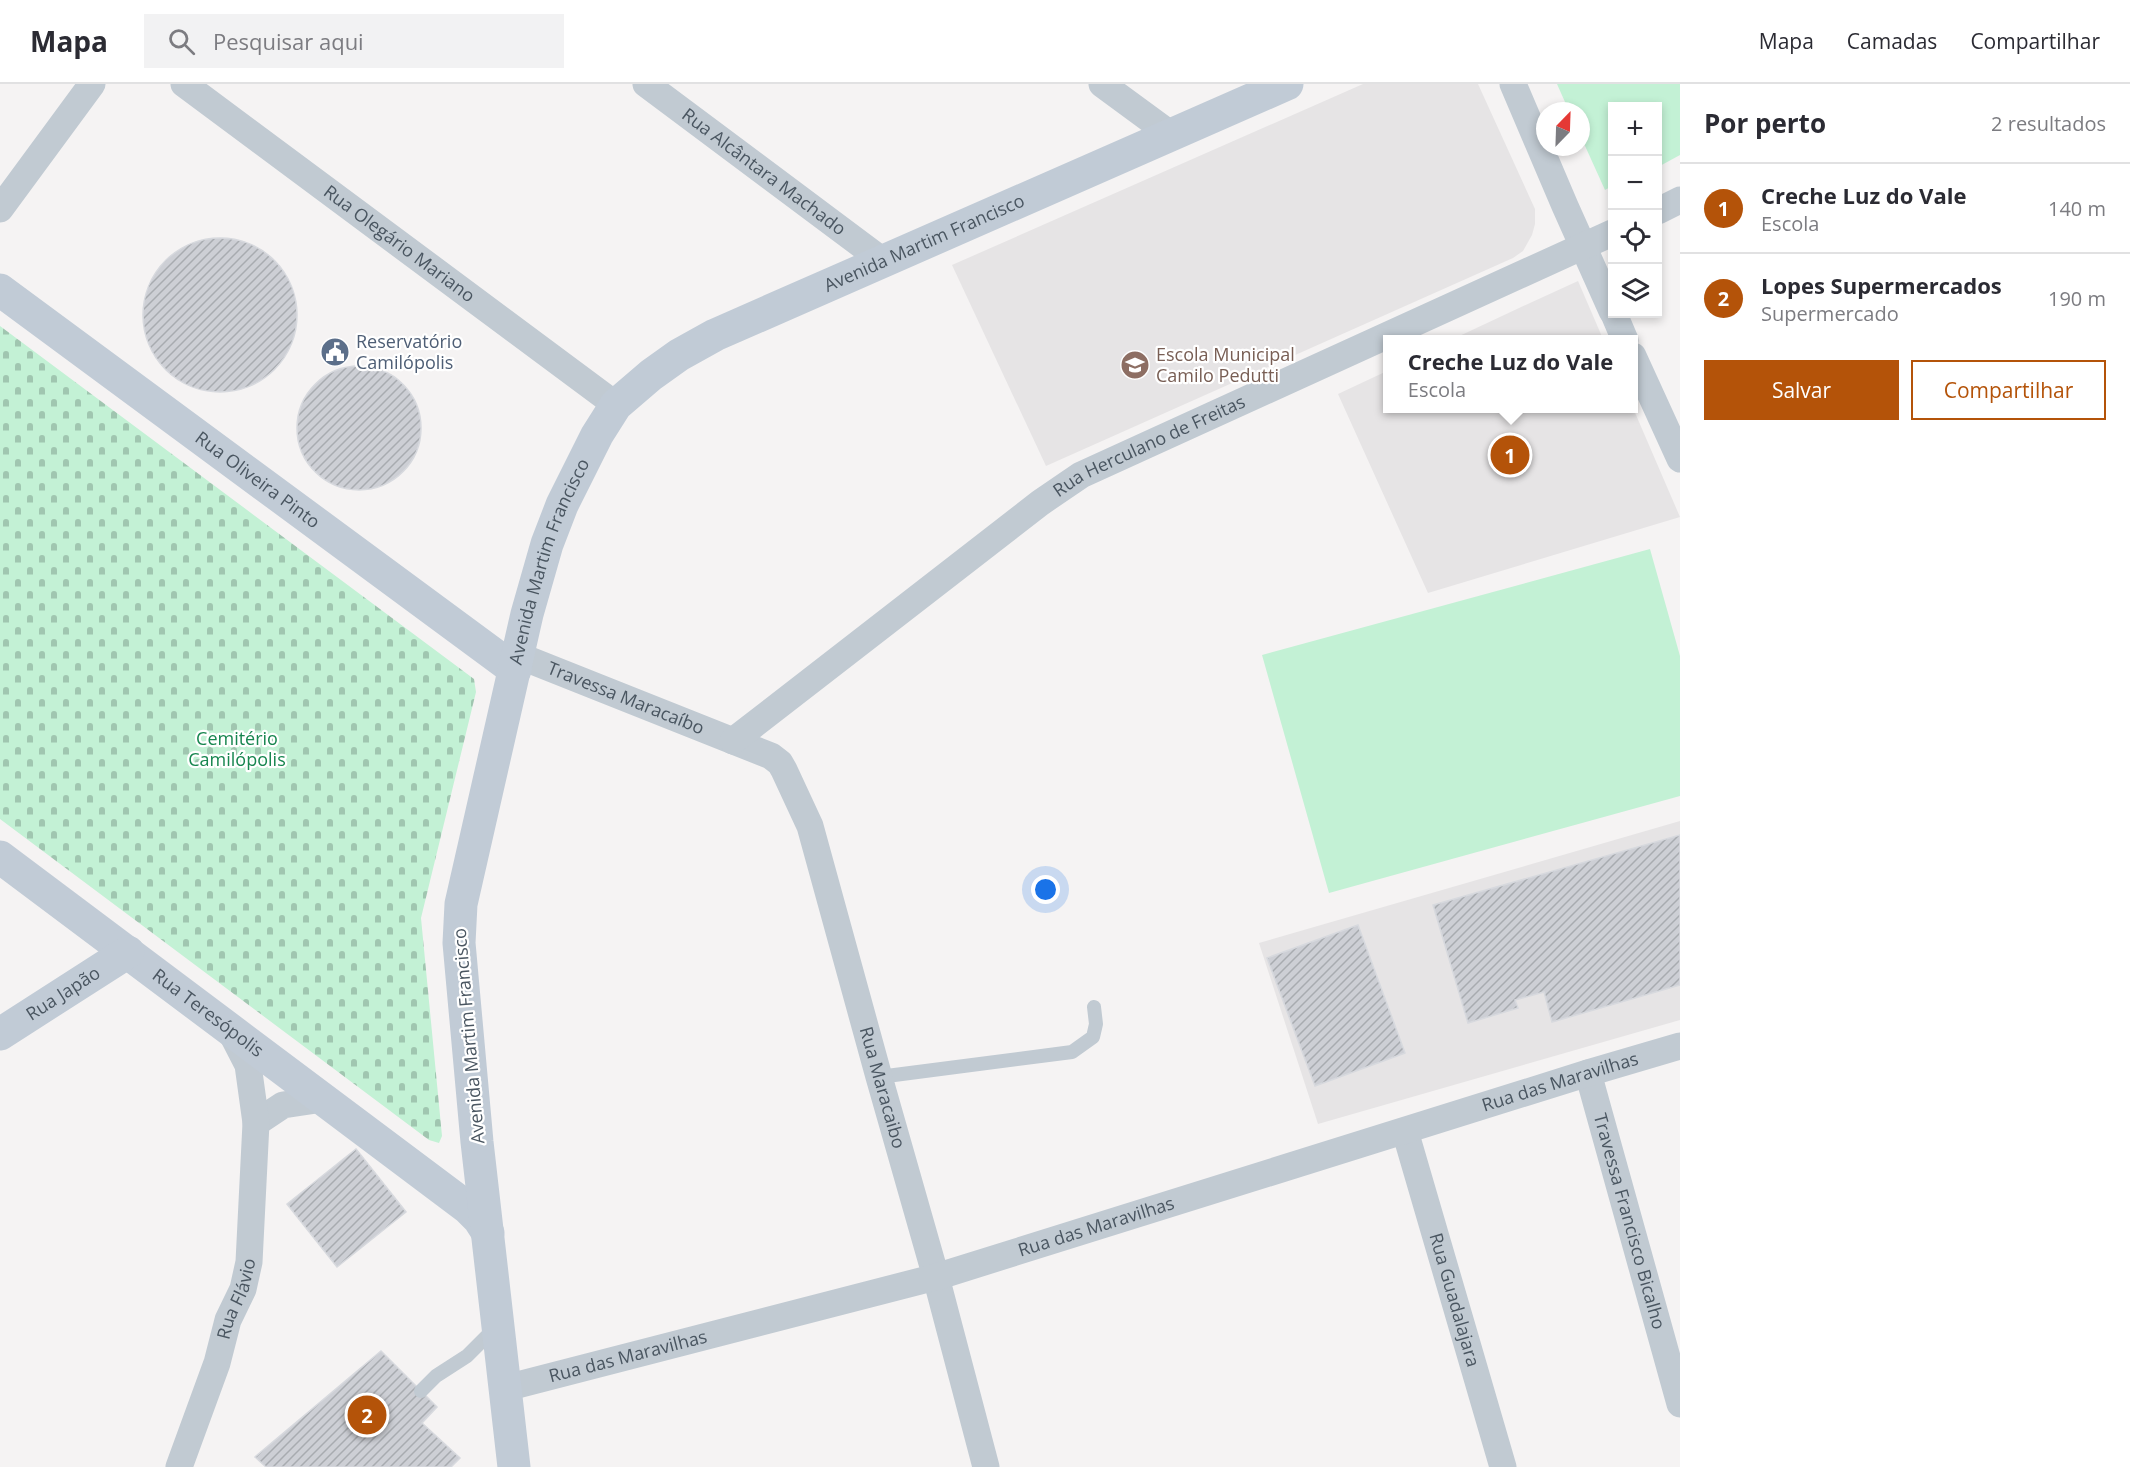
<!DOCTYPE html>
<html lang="pt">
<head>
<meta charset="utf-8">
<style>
  :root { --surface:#fff; --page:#f2f2f3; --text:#2b2b33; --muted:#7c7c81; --line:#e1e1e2; --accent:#b45309 }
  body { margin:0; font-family:"Open Sans",sans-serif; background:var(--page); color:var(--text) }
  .controls { position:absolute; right:18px; top:18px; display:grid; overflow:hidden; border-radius:0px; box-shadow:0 3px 9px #0003 }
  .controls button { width:54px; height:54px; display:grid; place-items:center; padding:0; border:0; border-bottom:2px solid var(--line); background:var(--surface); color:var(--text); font:30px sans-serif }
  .compass { position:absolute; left:1536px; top:18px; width:54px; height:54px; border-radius:50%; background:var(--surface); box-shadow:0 3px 9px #0003; rotate:23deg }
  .you { position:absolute; left:1046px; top:806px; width:21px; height:21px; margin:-15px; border:4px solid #fff; border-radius:50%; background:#1a73e8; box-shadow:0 0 0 9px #1a73e833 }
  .badge { display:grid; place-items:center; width:39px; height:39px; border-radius:50%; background:var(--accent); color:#fff; font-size:20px; font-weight:700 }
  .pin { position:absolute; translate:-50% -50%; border:3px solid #fff; box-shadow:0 2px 6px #0006 }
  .popup { position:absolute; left:1383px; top:251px; width:255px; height:78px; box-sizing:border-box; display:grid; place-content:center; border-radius:0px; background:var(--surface); filter:drop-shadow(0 2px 4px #0005); font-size:20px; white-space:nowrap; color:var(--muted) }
  .popup b { font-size:22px; color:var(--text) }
  .popup::after { content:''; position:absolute; left:50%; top:100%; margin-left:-12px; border:12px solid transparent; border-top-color:var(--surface) }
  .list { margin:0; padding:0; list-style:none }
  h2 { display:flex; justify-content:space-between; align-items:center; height:78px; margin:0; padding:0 24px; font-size:26px }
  h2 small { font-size:20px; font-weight:400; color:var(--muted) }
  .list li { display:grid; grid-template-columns:39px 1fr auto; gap:18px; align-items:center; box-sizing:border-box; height:90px; padding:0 24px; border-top:2px solid var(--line) }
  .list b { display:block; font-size:22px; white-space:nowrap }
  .list p { margin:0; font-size:20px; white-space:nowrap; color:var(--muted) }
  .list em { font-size:20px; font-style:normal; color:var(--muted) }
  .actions { display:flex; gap:12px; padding:18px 24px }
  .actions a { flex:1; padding:14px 0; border:2px solid var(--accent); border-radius:0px; text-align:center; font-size:21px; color:var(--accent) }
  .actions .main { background:var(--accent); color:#fff }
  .icon { flex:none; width:33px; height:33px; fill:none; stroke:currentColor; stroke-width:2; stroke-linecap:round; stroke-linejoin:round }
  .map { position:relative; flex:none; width:1680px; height:1383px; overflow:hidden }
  header { display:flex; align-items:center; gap:36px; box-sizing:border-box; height:84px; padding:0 30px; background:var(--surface); border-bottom:2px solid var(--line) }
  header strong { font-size:28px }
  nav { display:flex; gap:33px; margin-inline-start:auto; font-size:21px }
  .search { width:420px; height:54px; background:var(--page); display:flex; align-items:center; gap:15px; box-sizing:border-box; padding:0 21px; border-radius:0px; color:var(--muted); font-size:22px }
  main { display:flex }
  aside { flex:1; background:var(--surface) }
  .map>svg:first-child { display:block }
</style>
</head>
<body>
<header>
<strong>Mapa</strong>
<div class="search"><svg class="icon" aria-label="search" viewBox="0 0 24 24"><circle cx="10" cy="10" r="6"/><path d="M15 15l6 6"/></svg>Pesquisar aqui</div>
<nav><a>Mapa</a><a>Camadas</a><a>Compartilhar</a></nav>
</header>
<main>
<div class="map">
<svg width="1680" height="1383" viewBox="0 0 1680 1383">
  <defs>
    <pattern id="cemetery-stones" width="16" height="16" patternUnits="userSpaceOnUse" patternTransform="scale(1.5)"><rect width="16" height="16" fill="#c3f1d5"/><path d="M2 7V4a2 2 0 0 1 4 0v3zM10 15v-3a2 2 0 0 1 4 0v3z" fill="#a0c6b0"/></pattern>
    <pattern id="building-hatch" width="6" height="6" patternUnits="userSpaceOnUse" patternTransform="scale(1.5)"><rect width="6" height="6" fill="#cdcfd5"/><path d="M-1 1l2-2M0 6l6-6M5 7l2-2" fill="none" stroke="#a8abb0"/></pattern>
  </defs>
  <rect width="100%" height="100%" fill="#f5f3f3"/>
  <g fill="#e6e4e5">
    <path d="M1363,0H1478L1535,125V140L1532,151L1523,167L1513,174L1046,382L952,181Z"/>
    <path d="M1578,197L1603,255H1453L1530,219Z"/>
    <path d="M1387,287V324H1633L1680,433L1428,509L1338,310Z"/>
    <path d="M1680,737V936L1318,1040L1259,859Z"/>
  </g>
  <g fill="#c3f1d5">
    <path d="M1557,0H1680V71L1658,83V22H1612V102L1605,106L1581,53V27H1569Z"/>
    <path d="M1650,465L1680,572V712L1329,809L1262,571Z"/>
  </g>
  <path fill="url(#cemetery-stones)" d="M0,242L474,595L476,608L421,834L442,1052L439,1059L429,1056L0,735Z"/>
  <g fill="url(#building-hatch)" stroke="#d7d9de" stroke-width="1.5">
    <circle cx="220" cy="231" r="77"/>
    <circle cx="359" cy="344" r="62"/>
    <path d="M1680,751V901L1552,938L1544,908L1515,916L1518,924L1468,939L1433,821Z"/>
    <path d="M1358,841L1405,969L1315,1002L1267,874Z"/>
    <path d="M356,1065L406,1128L337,1183L287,1120Z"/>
    <path d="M381,1267L437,1323L422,1339L460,1374L451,1383H266L255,1373Z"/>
  </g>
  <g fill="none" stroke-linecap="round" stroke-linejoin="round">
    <g stroke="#c1cad2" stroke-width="14">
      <path d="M879,993L1072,968L1093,953L1096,940L1094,923"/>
      <path d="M421,1307L436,1292L467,1272L495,1244"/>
    </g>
    <g stroke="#c1cad2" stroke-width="27">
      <path id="s1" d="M184,0L616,321"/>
      <path id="s2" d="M646,0L883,177"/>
      <path d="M1102,0L1170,50"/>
      <path d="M1513,0L1565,122L1612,227"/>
      <path d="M0,125L92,0"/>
      <path d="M1658,127L1680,116"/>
      <path d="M1614,230L1625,256"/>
      <path d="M1633,272L1680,375"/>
      <path id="s3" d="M517,571L771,672L780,679L784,686L810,742L879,993L936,1193L986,1383"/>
      <path id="s4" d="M733,657L1040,419L1081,391L1612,149"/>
      <path id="s5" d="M1588,989L1680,1320"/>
      <path d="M256,1039L283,1021L323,1015"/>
      <path id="s6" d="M1405,1047L1503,1383"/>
      <path id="s7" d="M506,1304L936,1193L1588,989L1680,962"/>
      <path id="s8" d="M179,1383L217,1279L228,1236L243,1205L249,1178L256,1039L248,981L230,946"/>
    </g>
    <g stroke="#c1cbd6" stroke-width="33">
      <path id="s9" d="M0,206L515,586"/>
      <path id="s10" d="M0,773L468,1124L479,1135L488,1149"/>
      <path id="s11" d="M0,950L128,868"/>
      <path id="s12" d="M514,1383L477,1058L459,859L461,820L527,530L547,460L562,421L597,351L616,321L651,291L679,271L715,251L1287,0"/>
    </g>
  </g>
  <defs>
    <g id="civic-disc" transform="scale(1.5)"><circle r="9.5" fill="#5c6f8a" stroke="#fff"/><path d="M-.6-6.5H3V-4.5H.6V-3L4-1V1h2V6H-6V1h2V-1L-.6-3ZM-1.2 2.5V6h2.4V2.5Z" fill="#fff"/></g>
    <g id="school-disc" transform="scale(1.5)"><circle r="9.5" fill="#8d6e63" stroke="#fff"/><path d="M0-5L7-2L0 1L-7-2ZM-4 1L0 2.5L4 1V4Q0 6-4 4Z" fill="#fff"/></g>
  </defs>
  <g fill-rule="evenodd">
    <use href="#civic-disc" x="335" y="268"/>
    <use href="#school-disc" x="1135" y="281"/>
  </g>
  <g text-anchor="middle" stroke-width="4.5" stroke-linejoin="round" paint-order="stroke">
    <g font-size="18" fill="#4a5661" stroke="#fff">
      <text dy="6" stroke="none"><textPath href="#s2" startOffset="147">Rua Alcântara Machado</textPath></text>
      <text dy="6" stroke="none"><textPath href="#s12" startOffset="1442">Avenida Martim Francisco</textPath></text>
      <text dy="6" stroke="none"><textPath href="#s1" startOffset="268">Rua Olegário Mariano</textPath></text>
      <text dy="6" stroke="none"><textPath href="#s4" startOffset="512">Rua Herculano de Freitas</textPath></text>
      <text dy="6" stroke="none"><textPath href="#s9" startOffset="320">Rua Oliveira Pinto</textPath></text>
      <text dy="6" stroke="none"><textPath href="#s12" startOffset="920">Avenida Martim Francisco</textPath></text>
      <text dy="6" stroke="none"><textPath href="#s3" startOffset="117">Travessa Maracaíbo</textPath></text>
      <text dy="6" stroke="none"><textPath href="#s11" startOffset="75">Rua Japão</textPath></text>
      <text dy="6" stroke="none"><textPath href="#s10" startOffset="260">Rua Teresópolis</textPath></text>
      <text transform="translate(469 952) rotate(-95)" y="6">Avenida Martim Francisco</text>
      <text dy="6" stroke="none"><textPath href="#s7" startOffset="1098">Rua das Maravilhas</textPath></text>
      <text dy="6" stroke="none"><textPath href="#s3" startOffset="626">Rua Maracaibo</textPath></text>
      <text dy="6" stroke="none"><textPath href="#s5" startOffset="154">Travessa Francisco Bicalho</textPath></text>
      <text dy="6" stroke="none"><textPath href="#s7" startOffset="612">Rua das Maravilhas</textPath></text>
      <text dy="6" stroke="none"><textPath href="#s8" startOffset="178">Rua Flávio</textPath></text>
      <text dy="6" stroke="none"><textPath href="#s6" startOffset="176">Rua Guadalajara</textPath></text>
      <text dy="6" stroke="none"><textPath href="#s7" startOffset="126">Rua das Maravilhas</textPath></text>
    </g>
    <g font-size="18" fill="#4e5e75" stroke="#fff" text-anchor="start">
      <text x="356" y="264">Reservatório<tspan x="356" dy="21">Camilópolis</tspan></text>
    </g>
    <g font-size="18" fill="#785e54" stroke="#fff" text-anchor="start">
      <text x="1156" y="277">Escola Municipal<tspan x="1156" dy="21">Camilo Pedutti</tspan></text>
    </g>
    <g font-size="18" fill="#17864f" stroke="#fff">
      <text x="237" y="661">Cemitério<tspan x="237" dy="21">Camilópolis</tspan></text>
    </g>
  </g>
</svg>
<div class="controls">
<button>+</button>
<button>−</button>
<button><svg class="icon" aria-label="locate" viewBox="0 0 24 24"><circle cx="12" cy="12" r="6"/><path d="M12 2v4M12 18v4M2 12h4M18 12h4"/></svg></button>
<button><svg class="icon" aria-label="layers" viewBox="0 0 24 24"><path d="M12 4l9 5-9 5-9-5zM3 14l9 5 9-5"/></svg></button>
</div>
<svg class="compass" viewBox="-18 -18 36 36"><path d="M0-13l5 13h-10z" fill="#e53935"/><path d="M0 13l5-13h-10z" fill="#7c7c81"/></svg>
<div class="you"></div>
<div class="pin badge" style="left:1510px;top:371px">1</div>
<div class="popup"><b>Creche Luz do Vale</b>Escola</div>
<div class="pin badge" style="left:367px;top:1331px">2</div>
</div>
<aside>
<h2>Por perto<small>2 resultados</small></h2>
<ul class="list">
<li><span class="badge">1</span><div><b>Creche Luz do Vale</b><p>Escola</p></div><em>140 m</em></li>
<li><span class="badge">2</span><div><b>Lopes Supermercados</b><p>Supermercado</p></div><em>190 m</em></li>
</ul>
<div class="actions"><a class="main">Salvar</a><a>Compartilhar</a></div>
</aside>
</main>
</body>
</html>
